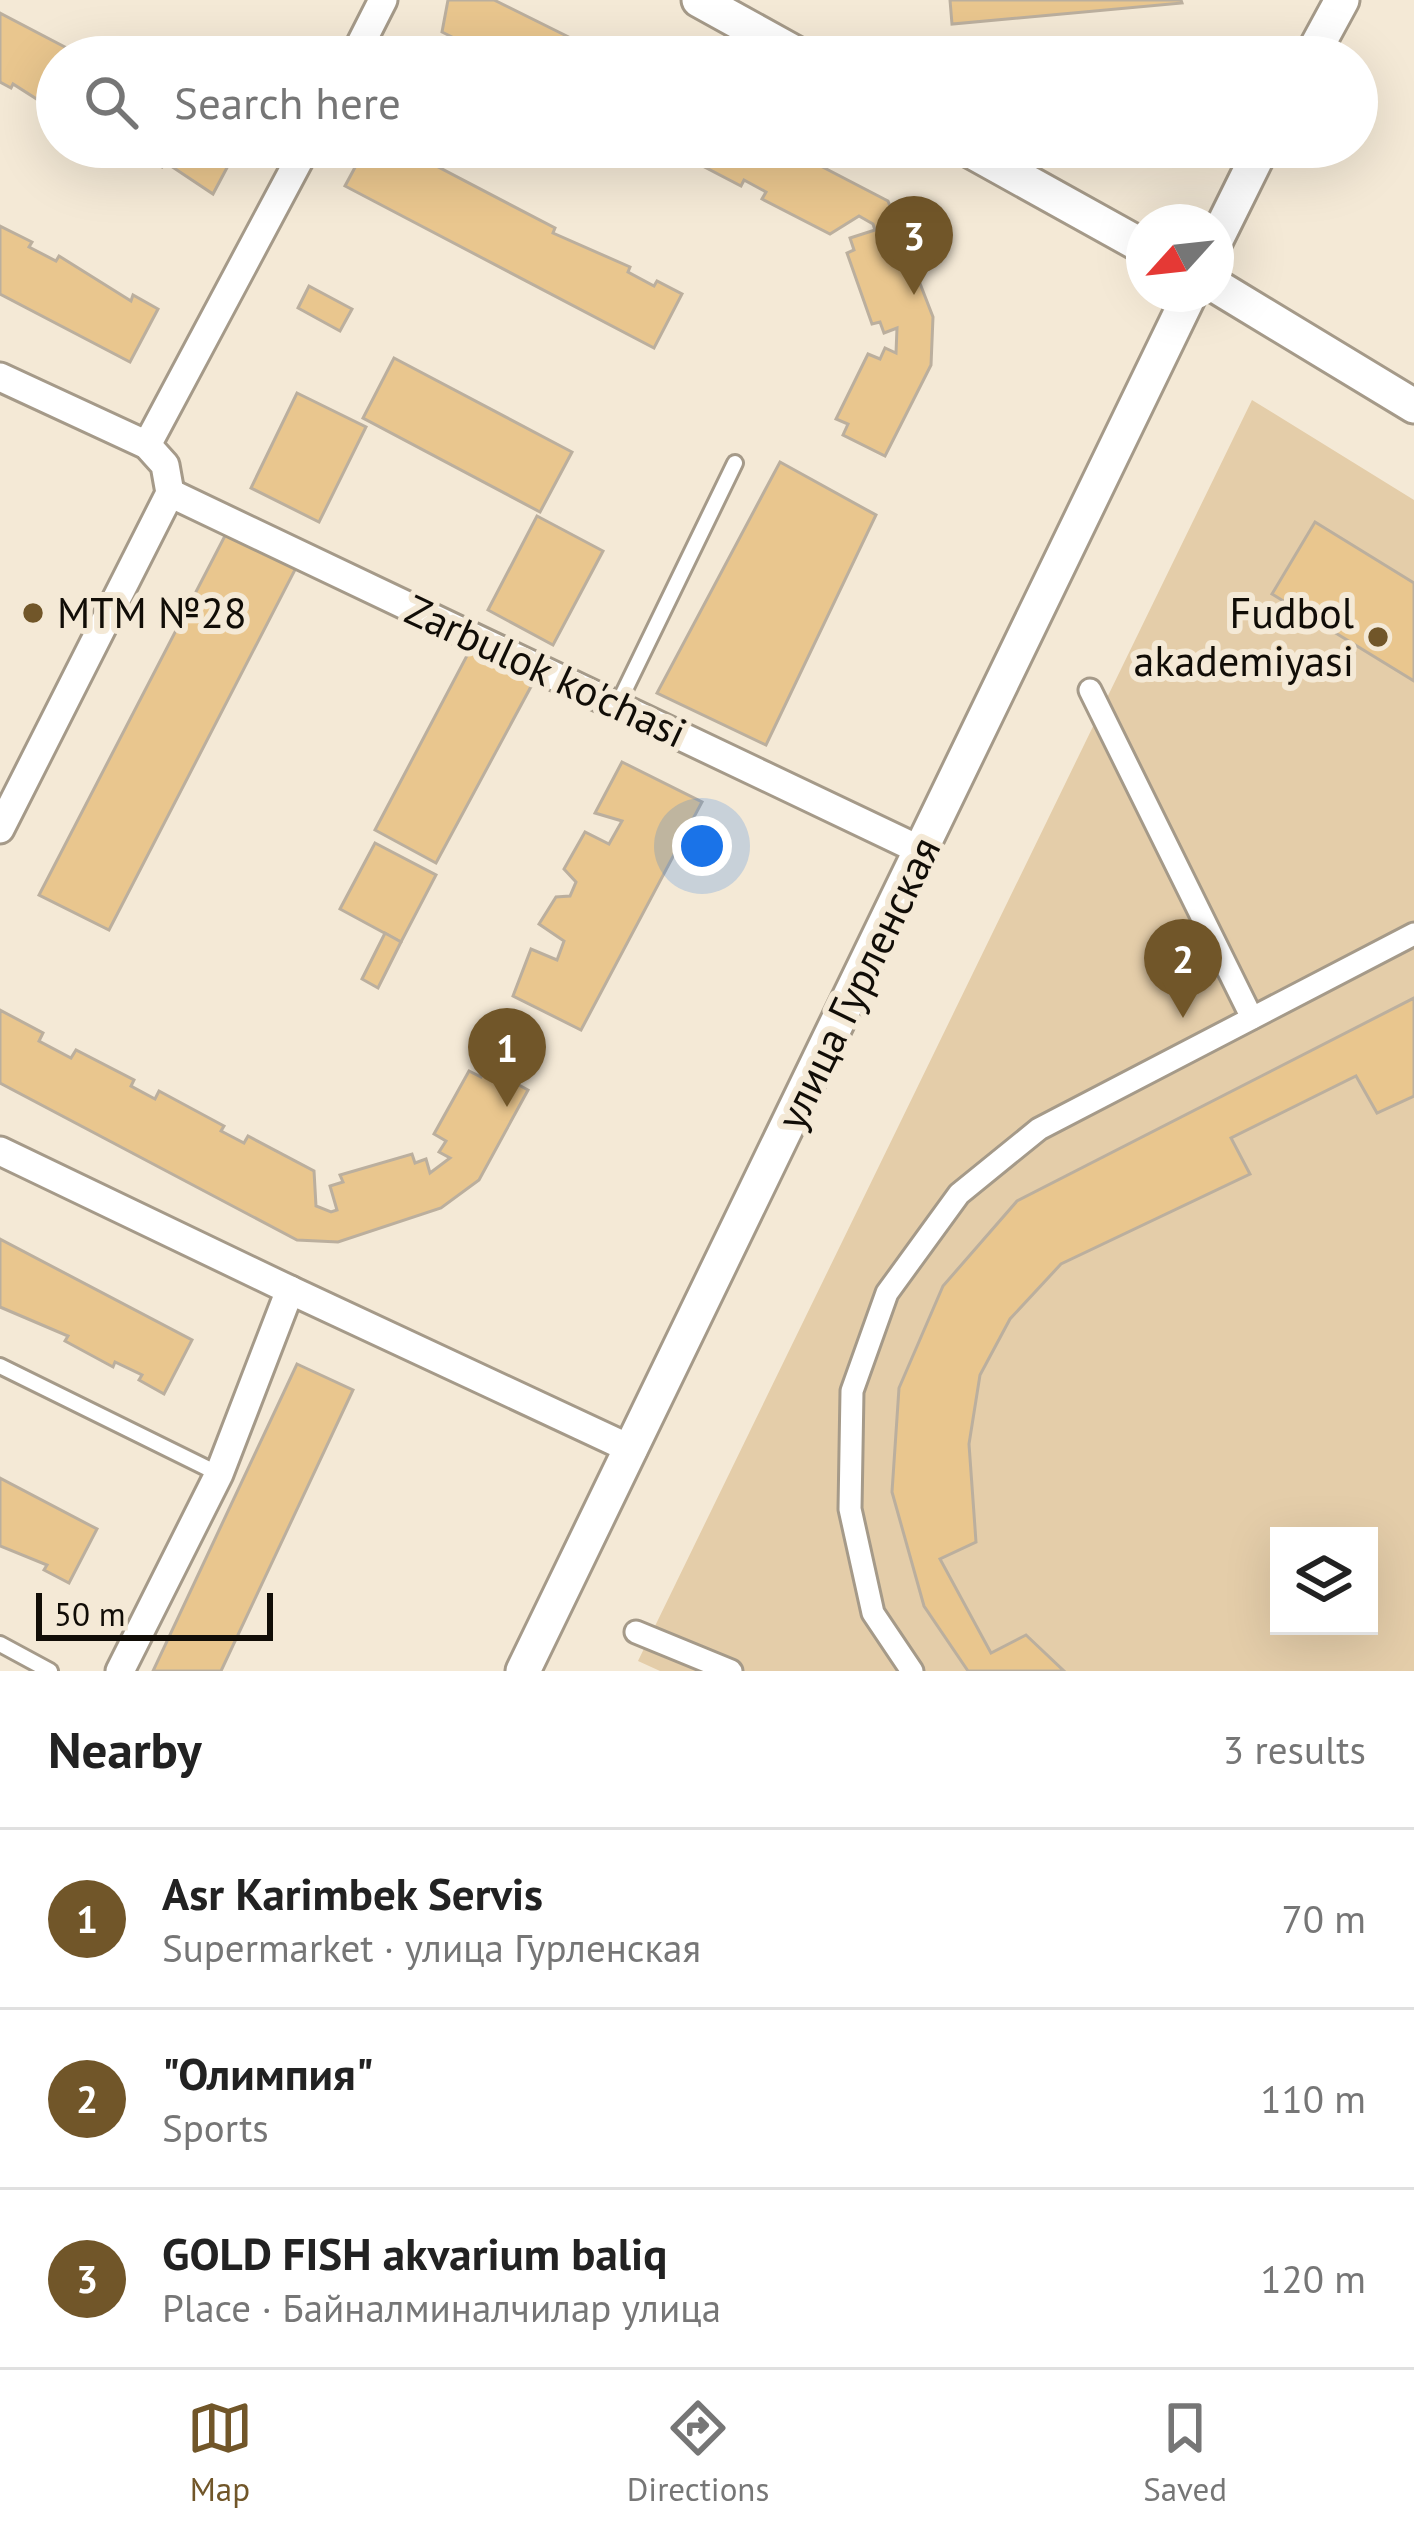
<!DOCTYPE html>
<html lang="en">
<head>
<meta charset="utf-8">
<style>
  :root { --surface:#fff; --page:#f6f6f6; --text:#222; --muted:#767676; --line:#e0e0e0; --accent:#715629 }
  body { margin:0; font-family:"PT Sans",sans-serif; background:var(--page); color:var(--text) }
  .controls { position:absolute; right:36px; bottom:36px; display:grid; overflow:hidden; border-radius:0px; box-shadow:0 12px 48px #0002 }
  .controls button { width:108px; height:108px; display:grid; place-items:center; padding:0; border:0; border-bottom:3px solid var(--line); background:var(--surface); color:var(--text); font:60px sans-serif }
  .compass { position:absolute; left:1126px; top:204px; width:108px; height:108px; border-radius:50%; background:var(--surface); box-shadow:0 12px 48px #0002; rotate:243deg }
  .scale { position:absolute; left:36px; bottom:30px; width:237px; box-sizing:border-box; padding-left:12px; border:6px solid #110d07; border-top:0; font-size:33px; line-height:42px; white-space:nowrap; color:#110d07; -webkit-text-stroke:9px #f4e9d6; paint-order:stroke }
  .you { position:absolute; left:702px; top:846px; width:42px; height:42px; margin:-30px; border:9px solid #fff; border-radius:50%; background:#1a73e8; box-shadow:0 0 0 18px #1a73e833 }
  .badge { display:grid; place-items:center; width:78px; height:78px; border-radius:50%; background:var(--accent); color:#fff; font-size:39px; font-weight:700 }
  .pin { position:absolute; translate:-50% -99px; filter:drop-shadow(0 3px 6px #0008) }
  .pin::after { content:''; position:absolute; top:63px; width:42px; height:36px; background:inherit; clip-path:polygon(0 0,100% 0,50% 100%) }
  .list { margin:0; padding:0; list-style:none }
  h2 { display:flex; justify-content:space-between; align-items:center; height:156px; margin:0; padding:0 48px; font-size:51px }
  h2 small { font-size:39px; font-weight:400; color:var(--muted) }
  .list li { display:grid; grid-template-columns:78px 1fr auto; gap:36px; align-items:center; box-sizing:border-box; height:180px; padding:0 48px; border-top:3px solid var(--line) }
  .list b { display:block; font-size:45px; white-space:nowrap }
  .list p { margin:0; font-size:39px; white-space:nowrap; color:var(--muted) }
  .list em { font-size:39px; font-style:normal; color:var(--muted) }
  .icon { flex:none; width:66px; height:66px; fill:none; stroke:currentColor; stroke-width:2; stroke-linecap:round; stroke-linejoin:round }
  .map { position:relative; flex:none; width:1414px; height:1671px; overflow:hidden }
  .search { position:absolute; background:var(--surface); box-shadow:0 12px 48px #0002; left:36px; right:36px; top:36px; height:132px; display:flex; align-items:center; gap:30px; box-sizing:border-box; padding:0 42px; border-radius:66px; color:var(--muted); font-size:45px }
  .sheet { height:696px; background:var(--surface) }
  nav { display:flex; justify-content:space-around; align-items:center; box-sizing:border-box; height:168px; border-top:3px solid var(--line); background:var(--surface); font-size:33px; color:var(--muted) }
  nav a { display:grid; justify-items:center; gap:6px }
  nav .on { color:var(--accent) }
  .map>svg:first-child { display:block }
</style>
</head>
<body>
<div class="map">
<svg width="1414" height="1671" viewBox="0 0 1414 1671">
  <rect width="100%" height="100%" fill="#f4e9d6"/>
  <path fill="#e4cda9" fill-rule="evenodd" d="M1252,400L1414,500V1671H660L638,1661ZM1279,1536H1369V1626H1279Z"/>
  <g fill="#e9c68e" stroke="#bbaf9e" stroke-width="3">
    <path d="M448,0H494L609,57H492L442,32Z"/>
    <path d="M950,0H1181L1182,3L952,24Z"/>
    <path d="M0,13L84,57H57V112L13,84L11,88L0,82Z"/>
    <path d="M125,147H238L213,194L165,162L162,167Z"/>
    <path d="M366,147H400L555,228L553,233L630,267L628,272L654,286L657,281L682,294L654,348L345,186Z"/>
    <path d="M676,147H784L888,201L933,317L931,365L885,456L843,435L848,424L836,419L868,354L880,359L885,348L896,353L897,328L884,333L880,322L872,324L847,253L854,250L850,238L875,230L873,224L859,216L830,234L762,199L766,192L744,180L741,186L674,151Z"/>
    <path d="M0,226L32,242L29,247L56,261L59,256L131,301L133,295L158,309L130,362L0,294Z"/>
    <path d="M309,286L352,309L340,331L298,308Z"/>
    <path d="M394,358L572,452L540,512L363,418Z"/>
    <path d="M297,393L366,427L319,522L251,488Z"/>
    <path d="M780,462L876,515L766,745L657,693Z"/>
    <path d="M537,516L603,551L553,645L488,610Z"/>
    <path d="M1315,522L1414,583V681L1272,594Z"/>
    <path d="M229,528L298,564L109,930L39,895Z"/>
    <path d="M471,648L534,681L436,863L375,830Z"/>
    <path d="M622,762L702,802L581,1030L513,996L531,949L557,960L564,941L539,924L556,897L570,896L576,882L564,869L585,832L609,844L622,821L595,813Z"/>
    <path d="M375,843L436,875L401,942L340,909Z"/>
    <path d="M385,933L401,942L378,988L362,979Z"/>
    <path d="M1414,998V1096L1377,1113L1356,1076L1231,1138L1250,1174L1061,1264L1010,1319L980,1375L969,1444L976,1542L940,1559L991,1653L1026,1635L1064,1671H968L924,1606L892,1492L899,1388L943,1286L1017,1201Z"/>
    <path d="M0,1010L43,1033L39,1041L71,1058L76,1050L134,1080L131,1086L155,1099L159,1091L224,1126L221,1131L244,1143L248,1136L314,1171L316,1206L331,1212L337,1210L330,1186L343,1182L340,1175L412,1154L415,1163L426,1159L430,1173L450,1158L439,1152L446,1141L434,1134L469,1071L481,1077L486,1067L528,1090L479,1180L441,1208L338,1242L297,1240L0,1083Z"/>
    <path d="M0,1239L192,1340L164,1394L139,1380L142,1375L115,1362L113,1367L65,1341L68,1336L0,1307Z"/>
    <path d="M297,1364L353,1390L221,1671H153Z"/>
    <path d="M0,1478L97,1529L69,1583L44,1570L47,1565L0,1546Z"/>
  </g>
  <g fill="none" stroke-linecap="round" stroke-linejoin="round">
    <g stroke="#a59a89" stroke-width="20">
      <g id="service">
        <path d="M618,704L735,463"/>
        <path d="M0,1366L219,1474"/>
        <path d="M0,1644L50,1671"/>
      </g>
    </g>
    <g stroke="#a59a89" stroke-width="27">
      <g id="pedestrian">
        <path d="M1090,690L1252,1018"/>
        <path d="M636,1632L731,1671"/>
        <path d="M912,1671L873,1613L850,1509L852,1391L887,1293L959,1194L1039,1129L1414,934"/>
      </g>
    </g>
    <g stroke="#a59a89" stroke-width="33">
      <g id="minor">
        <path d="M354,57L383,0"/>
        <path d="M0,377L147,445L165,465L170,493L0,829"/>
        <path d="M147,445L306,147"/>
        <path d="M170,493L922,851"/>
        <path d="M0,1151L290,1290L219,1474L120,1671"/>
        <path d="M290,1290L633,1450"/>
      </g>
    </g>
    <g stroke="#a59a89" stroke-width="39">
      <g id="tertiary">
        <path d="M699,0L802,57"/>
        <path d="M1311,57L1342,0"/>
        <path d="M964,147L1144,247"/>
        <path d="M1216,240L1262,147"/>
        <path d="M1216,286L1414,406"/>
        <path d="M523,1671L1190,294"/>
      </g>
    </g>
    <use href="#service" stroke="#fff" stroke-width="14"/>
    <use href="#pedestrian" stroke="#fff" stroke-width="21"/>
    <use href="#minor" stroke="#fff" stroke-width="27"/>
    <use href="#tertiary" stroke="#fff" stroke-width="33"/>
  </g>
  <g fill="#715629" stroke="#f4e9d6" stroke-width="4.5">
    <circle cx="33" cy="613" r="12"/>
    <circle cx="1378" cy="637" r="12"/>
  </g>
  <g text-anchor="middle" stroke-width="12" stroke-linejoin="round" paint-order="stroke">
    <g font-size="42" fill="#110d07" stroke="#f4e9d6" text-anchor="start">
      <text x="57" y="628">MTM №28</text>
      <text x="1354" y="628" text-anchor="end">Fudbol<tspan x="1354" dy="48">akademiyasi</tspan></text>
    </g>
    <g font-size="42" fill="#110d07" stroke="#f4e9d6">
      <text transform="translate(546 671) rotate(25)" y="15">Zarbulok ko'chasi</text>
      <text transform="translate(858 983) rotate(-64)" y="15">улица Гурленская</text>
    </g>
  </g>
</svg>
<div class="controls">
<button><svg class="icon" aria-label="layers" viewBox="0 0 24 24"><path d="M12 4l9 5-9 5-9-5zM3 14l9 5 9-5"/></svg></button>
</div>
<svg class="compass" viewBox="-18 -18 36 36"><path d="M0-13l5 13h-10z" fill="#e53935"/><path d="M0 13l5-13h-10z" fill="#767676"/></svg>
<div class="scale">50 m</div>
<div class="you"></div>
<div class="pin badge" style="left:507px;top:1107px">1</div>
<div class="pin badge" style="left:1183px;top:1018px">2</div>
<div class="pin badge" style="left:914px;top:295px">3</div>
<div class="search"><svg class="icon" aria-label="search" viewBox="0 0 24 24"><circle cx="10" cy="10" r="6"/><path d="M15 15l6 6"/></svg>Search here</div>
</div>
<section class="sheet">
<h2>Nearby<small>3 results</small></h2>
<ul class="list">
<li><span class="badge">1</span><div><b>Asr Karimbek Servis</b><p>Supermarket · улица Гурленская</p></div><em>70 m</em></li>
<li><span class="badge">2</span><div><b>&quot;Олимпия&quot;</b><p>Sports</p></div><em>110 m</em></li>
<li><span class="badge">3</span><div><b>GOLD FISH akvarium baliq</b><p>Place · Байналминалчилар улица</p></div><em>120 m</em></li>
</ul>
</section>
<nav>
<a class="on"><svg class="icon" aria-label="map" viewBox="0 0 24 24"><path d="M3 6l6-2 6 2 6-2v14l-6 2-6-2-6 2zM9 4v14M15 6v14"/></svg>Map</a>
<a><svg class="icon" aria-label="directions" viewBox="0 0 24 24"><path d="M12 3l9 9-9 9-9-9zM9 14v-3h6M13 9l2 2-2 2"/></svg>Directions</a>
<a><svg class="icon" aria-label="saved" viewBox="0 0 24 24"><path d="M7 4h10v16l-5-4-5 4z"/></svg>Saved</a>
</nav>
</body>
</html>
